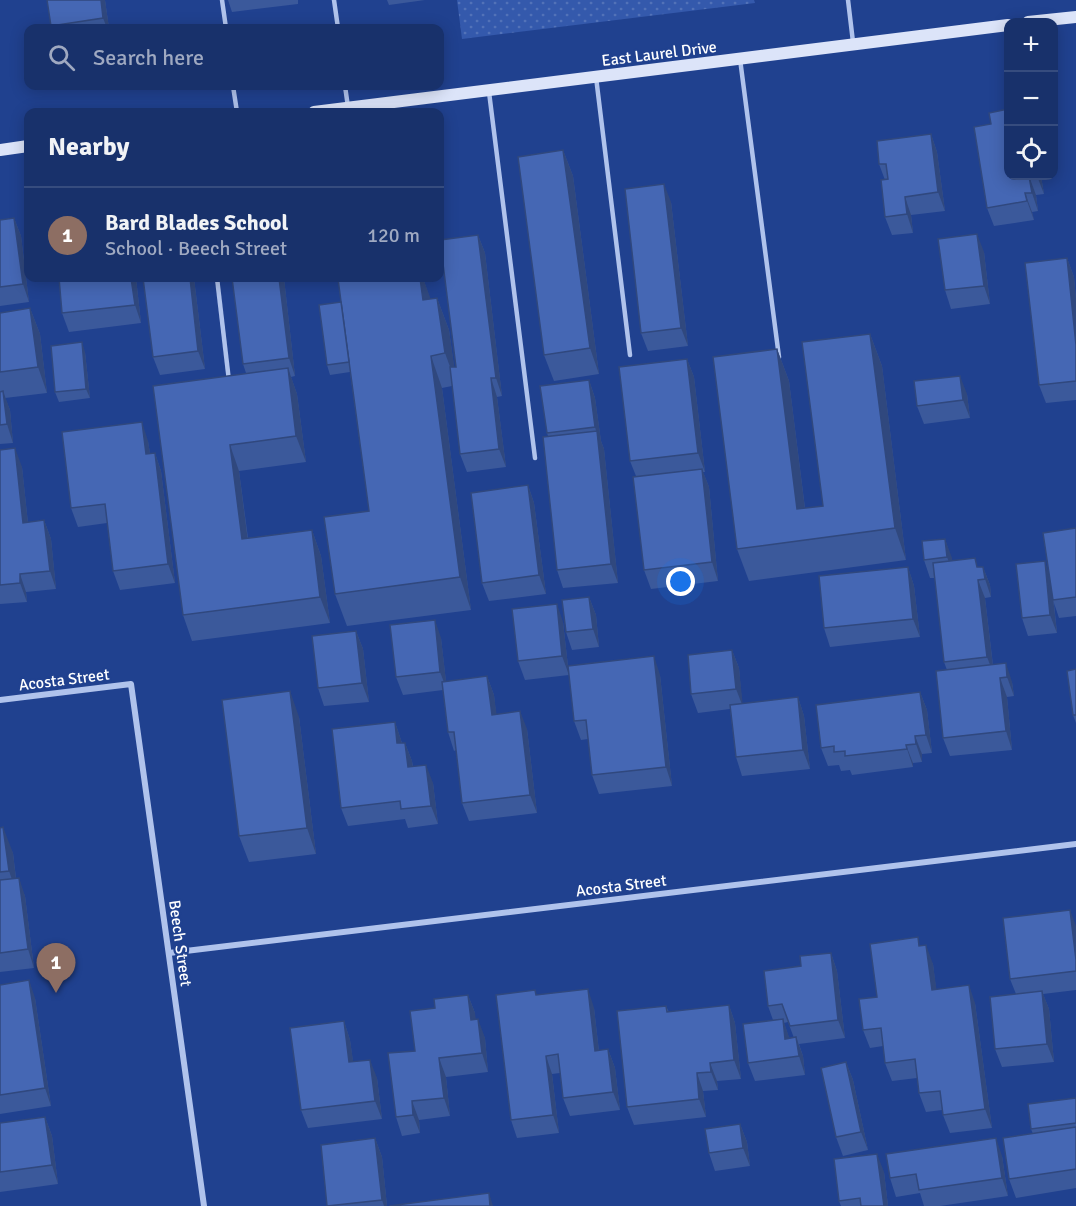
<!DOCTYPE html>
<html lang="en">
<head>
<meta charset="utf-8">
<style>
  :root { --surface:#18316b; --page:#253d73; --text:#f1f3f6; --muted:#9fa9c1; --line:#364c7e; --accent:#d6ab8b }
  body { margin:0; font-family:Signika,sans-serif; background:var(--page); color:var(--text) }
  .controls { position:absolute; right:18px; top:18px; display:grid; overflow:hidden; border-radius:12px; box-shadow:0 3px 15px #0003 }
  .controls button { width:54px; height:54px; display:grid; place-items:center; padding:0; border:0; border-bottom:2px solid var(--line); background:var(--surface); color:var(--text); font:30px sans-serif }
  .you { position:absolute; left:681px; top:582px; width:21px; height:21px; margin:-15px; border:4px solid #fff; border-radius:50%; background:#1a73e8; box-shadow:0 0 0 9px #1a73e833 }
  .badge { display:grid; place-items:center; width:39px; height:39px; border-radius:50%; background:var(--accent); color:#fff; font-size:20px; font-weight:700 }
  .pin { position:absolute; translate:-50% -50px; filter:drop-shadow(0 2px 3px #0008) }
  .pin::after { content:''; position:absolute; top:32px; width:21px; height:18px; background:inherit; clip-path:polygon(0 0,100% 0,50% 100%) }
  .list { margin:0; padding:0; list-style:none }
  h2 { display:flex; justify-content:space-between; align-items:center; height:78px; margin:0; padding:0 24px; font-size:26px }
  h2 small { font-size:20px; font-weight:400; color:var(--muted) }
  .list li { display:grid; grid-template-columns:39px 1fr auto; gap:18px; align-items:center; box-sizing:border-box; height:96px; padding:0 24px; border-top:2px solid var(--line) }
  .list b { display:block; font-size:22px; white-space:nowrap }
  .list p { margin:0; font-size:20px; white-space:nowrap; color:var(--muted) }
  .list em { font-size:20px; font-style:normal; color:var(--muted) }
  .icon { flex:none; width:33px; height:33px; fill:none; stroke:currentColor; stroke-width:2; stroke-linecap:round; stroke-linejoin:round }
  .map { position:relative; flex:none; width:1076px; height:1206px; overflow:hidden }
  .search { position:absolute; background:var(--surface); box-shadow:0 3px 15px #0003; left:24px; top:24px; width:420px; height:66px; display:flex; align-items:center; gap:15px; box-sizing:border-box; padding:0 21px; border-radius:12px; color:var(--muted); font-size:22px }
  .panel { position:absolute; background:var(--surface); box-shadow:0 3px 15px #0003; left:24px; top:108px; width:420px; height:174px; border-radius:12px }
  .map>svg:first-child { display:block }
</style>
</head>
<body>
<div class="map">
<svg width="1076" height="1206" viewBox="0 0 1076 1206">
  <defs>
    <pattern id="park-dots" width="8" height="8" patternUnits="userSpaceOnUse" patternTransform="scale(1.5)"><rect width="8" height="8" fill="#3459ac"/><path d="M2 2h.1M6 6h.1" fill="none" stroke="#5272b8" stroke-width="1.8" stroke-linecap="round"/></pattern>
  </defs>
  <rect width="100%" height="100%" fill="#20418f"/>
  <path fill="url(#park-dots)" d="M457,0H754L755,3L462,39Z"/>
  <g fill="none" stroke-linecap="round" stroke-linejoin="round">
    <g stroke="#b0c3ec" stroke-width="4.5">
      <path d="M222,0L226,28"/>
      <path d="M334,0L338,28"/>
      <path d="M848,0L853,42"/>
      <path d="M740,59L779,357"/>
      <path d="M596,77L630,355"/>
      <path d="M233,86L237,112"/>
      <path d="M345,86L348,107"/>
      <path d="M489,92L535,458"/>
      <path d="M217,278L229,381"/>
    </g>
    <g stroke="#b0c3ec" stroke-width="6">
      <path d="M0,700L131,684L204,1206"/>
      <path d="M169,953L1076,844"/>
    </g>
    <g stroke="#dce4f9" stroke-width="12">
      <path d="M1028,22L1076,17"/>
      <path d="M314,112L1008,25"/>
      <path d="M0,150L28,146"/>
    </g>
  </g>
  <g fill="#3b599b" fill-rule="evenodd">
    <path d="M105,0L109,28H52L51,26Z"/>
    <path d="M228,0H298V4L232,12Z"/>
    <path d="M387,0H425L389,5Z"/>
    <path d="M931,134L937,152L945,211L911,215L913,233L892,235L885,217V180L879,164Z"/>
    <path d="M563,150L573,176L599,374L554,381L544,355Z"/>
    <path d="M1008,176H1041L1044,194L1036,195L1038,211L1032,212L1034,220L994,226L987,208Z"/>
    <path d="M671,202L688,346L648,351L641,333Z"/>
    <path d="M14,218L21,236L29,302L0,306V220Z"/>
    <path d="M478,235L485,253L502,396L497,397L506,467L467,472L460,454L452,386L442,388L471,610L347,626L335,594L369,511L350,372L330,375L327,365L346,278H423L430,299L437,298L449,330L454,367H456Z"/>
    <path d="M984,252L990,304L951,309L945,290Z"/>
    <path d="M1067,258L1074,277L1076,299V400L1046,403L1039,385Z"/>
    <path d="M136,278L141,323L69,332L62,313Z"/>
    <path d="M194,278L205,369L160,375L153,357Z"/>
    <path d="M284,278L295,376L291,377L297,394L306,462L239,471L248,538L312,530L321,556L330,623L192,641L183,615L246,373L243,364Z"/>
    <path d="M30,308L40,334L47,393L5,398L10,410L13,443L0,444V313Z"/>
    <path d="M870,334L882,366L906,560L749,581L737,549L777,349L789,381L805,508L823,506Z"/>
    <path d="M85,352L90,398L59,402L55,392Z"/>
    <path d="M687,359L694,377L705,472H703L709,487L718,581L651,589L644,570L636,476L630,461Z"/>
    <path d="M589,380L595,398L601,441L604,449L618,583L563,588L557,570L548,436L547,433Z"/>
    <path d="M967,394L970,418L924,424L917,406Z"/>
    <path d="M148,441L150,454L155,453L161,471L175,583L120,590L113,571L107,523L78,527L71,508Z"/>
    <path d="M0,450L22,467L28,523L44,520L51,539L56,589L26,592L27,602L0,604Z"/>
    <path d="M528,485L534,503L546,594L489,601L482,583Z"/>
    <path d="M1076,528V616L1059,618L1054,603L1057,633L1028,636L1022,618Z"/>
    <path d="M945,539L952,561L979,567H983L990,585L991,597L985,598L993,665L1012,682L1014,696L1007,697L1012,750L950,756L943,738L947,670L944,662L935,578H930L924,560Z"/>
    <path d="M908,567L914,586L920,637L830,647L824,628Z"/>
    <path d="M589,597L596,615L599,647L572,650L566,632Z"/>
    <path d="M563,622L569,675L525,680L518,661Z"/>
    <path d="M356,631L363,649L369,702L324,706L318,688Z"/>
    <path d="M441,638L446,682L487,676L494,695L496,714L527,729L537,813L469,821L462,803L456,750L454,751L448,732L443,690L403,695L396,677Z"/>
    <path d="M732,650L739,668L742,704L798,697L804,716L810,769L742,776L736,757L730,709L698,713L691,694Z"/>
    <path d="M1076,669V723L1073,715Z"/>
    <path d="M660,675L672,786L599,794L592,775L588,739L581,740L574,721Z"/>
    <path d="M920,692L927,710L932,753L922,754V762L913,763V767L852,775L850,770L841,771L839,765L828,766L821,748Z"/>
    <path d="M299,717L316,854L249,862L239,836Z"/>
    <path d="M395,722L402,743H405L412,761L413,766L433,783L438,824L408,828L405,819L348,826L341,808Z"/>
    <path d="M0,828L13,853L16,878L25,896L34,968L0,972Z"/>
    <path d="M1076,926V990L1043,994L1049,1009L1054,1062L1002,1067L995,1049L1016,994L1010,979Z"/>
    <path d="M921,946L933,964L936,989L975,1003L992,1128L950,1133L943,1115L942,1110L926,1112L919,1093L917,1078L892,1081L885,1063L883,1046L870,1048L863,1030L877,997Z"/>
    <path d="M831,953L837,971L845,1038L799,1044L803,1056L805,1075L755,1081L748,1063L773,1020L768,1006L801,966ZM788,1022L794,1038H789L784,1023Z"/>
    <path d="M0,985L35,998L51,1106L0,1114Z"/>
    <path d="M468,995L475,1013V1019L485,1038L488,1072L446,1077L450,1116L419,1120L420,1133L402,1136L396,1117L435,1008Z"/>
    <path d="M537,995L594,1008L599,1051L608,1049L615,1068L620,1110L570,1116L563,1098L560,1073L552,1074L559,1133L517,1138L511,1120Z"/>
    <path d="M729,1005L735,1023L741,1079L717,1081L718,1090L703,1091L706,1117L634,1125L627,1107L666,1006L669,1012Z"/>
    <path d="M344,1021L350,1040L353,1062L377,1078L382,1119L308,1128L301,1110Z"/>
    <path d="M846,1062L853,1080L868,1150L843,1156L836,1137Z"/>
    <path d="M1076,1098V1188L1016,1198L1009,1179L1033,1134L1031,1129Z"/>
    <path d="M45,1117L52,1136L58,1184L0,1192V1123Z"/>
    <path d="M740,1124L747,1142L750,1166L715,1171L709,1153Z"/>
    <path d="M375,1138L382,1157L387,1206H327Z"/>
    <path d="M1002,1156L1008,1196L940,1206H924L920,1193L896,1197L890,1178Z"/>
    <path d="M884,1172L888,1206H841L839,1201Z"/>
  </g>
  <g fill="#30487e">
    <path d="M101,0H105L109,28H107L103,18Z"/>
    <path d="M931,134L937,152L945,211L938,192Z"/>
    <path d="M563,150L573,176L599,374L590,348Z"/>
    <path d="M1029,176L1036,195L1038,211L1032,193Z"/>
    <path d="M1037,176H1041L1044,194Z"/>
    <path d="M664,184L671,202L688,346L681,328Z"/>
    <path d="M1025,193L1032,212L1034,220L1027,201Z"/>
    <path d="M905,197L911,215L913,233L907,214Z"/>
    <path d="M14,218L21,236L29,302L23,284Z"/>
    <path d="M977,234L984,252L990,304L984,286Z"/>
    <path d="M478,235L485,253L502,396L496,378Z"/>
    <path d="M1067,258L1074,277L1076,299V345Z"/>
    <path d="M131,278H136L141,323L135,305Z"/>
    <path d="M190,278H194L205,369L198,351Z"/>
    <path d="M279,278H284L295,376L289,358Z"/>
    <path d="M420,278H423L431,300H423Z"/>
    <path d="M437,298L449,330L457,386L445,353Z"/>
    <path d="M30,308L40,334L47,393L38,367Z"/>
    <path d="M870,334L882,366L906,560L895,528Z"/>
    <path d="M82,342L85,352L90,398L86,389Z"/>
    <path d="M777,349L789,381L809,541L797,509Z"/>
    <path d="M431,356L442,388L471,610L460,577Z"/>
    <path d="M687,359L694,377L705,472L698,453Z"/>
    <path d="M288,368L297,394L306,462L296,436Z"/>
    <path d="M960,376L967,394L970,418L963,400Z"/>
    <path d="M491,378L497,397L506,467L499,449Z"/>
    <path d="M589,380L595,398L601,441L604,449L618,583L611,564L597,434L595,427Z"/>
    <path d="M3,391L10,410L13,443L7,424Z"/>
    <path d="M142,422L148,441L153,472L146,454Z"/>
    <path d="M230,445L239,471L251,565L242,539Z"/>
    <path d="M15,448L22,467L30,542L23,523Z"/>
    <path d="M155,453L161,471L175,583L168,564Z"/>
    <path d="M702,469L709,487L718,581L712,562Z"/>
    <path d="M528,485L534,503L546,594L539,575Z"/>
    <path d="M44,520L51,539L56,589L50,571Z"/>
    <path d="M312,530L321,556L330,623L320,597Z"/>
    <path d="M945,539L952,558L954,576L947,557Z"/>
    <path d="M1045,561L1051,580L1057,633L1050,615Z"/>
    <path d="M908,567L914,586L920,637L913,619Z"/>
    <path d="M983,567L990,585L991,597L985,579Z"/>
    <path d="M20,574L26,592L27,602L20,583Z"/>
    <path d="M978,580L985,598L994,675L987,657Z"/>
    <path d="M589,597L596,615L599,647L593,629Z"/>
    <path d="M557,604L563,622L569,675L562,656Z"/>
    <path d="M435,620L441,638L447,690L440,672Z"/>
    <path d="M356,631L363,649L369,702L362,683Z"/>
    <path d="M732,650L739,668L743,707L736,689Z"/>
    <path d="M654,656L660,675L672,786L666,767Z"/>
    <path d="M1006,663L1012,682L1014,696L1007,677Z"/>
    <path d="M487,676L494,695L499,733L492,715Z"/>
    <path d="M1000,678L1007,697L1012,750L1006,731Z"/>
    <path d="M290,691L299,717L316,854L307,828Z"/>
    <path d="M920,692L927,710L932,753L926,735Z"/>
    <path d="M798,697L804,716L810,769L803,750Z"/>
    <path d="M520,711L527,729L537,813L530,795Z"/>
    <path d="M395,722L401,740L404,762L397,743Z"/>
    <path d="M915,736L922,754V762L916,744Z"/>
    <path d="M405,743L412,761L415,785L408,767Z"/>
    <path d="M906,745L913,763V767L907,749Z"/>
    <path d="M426,765L433,783L438,824L431,806Z"/>
    <path d="M3,827L13,853L18,897L9,871Z"/>
    <path d="M19,878L25,896L34,968L28,949Z"/>
    <path d="M1070,910L1076,926V960Z"/>
    <path d="M926,945L933,964L939,1008L932,990Z"/>
    <path d="M831,953L837,971L845,1038L838,1020Z"/>
    <path d="M29,980L35,998L51,1106L45,1088Z"/>
    <path d="M969,985L975,1003L992,1128L985,1109Z"/>
    <path d="M588,989L594,1008L601,1069L595,1051Z"/>
    <path d="M1042,991L1049,1009L1054,1062L1047,1044Z"/>
    <path d="M468,995L475,1013L478,1038L471,1020Z"/>
    <path d="M729,1005L735,1023L741,1079L734,1060Z"/>
    <path d="M478,1019L485,1038L488,1072L482,1053Z"/>
    <path d="M783,1019L789,1037L792,1057L785,1039Z"/>
    <path d="M344,1021L350,1040L356,1081L349,1062Z"/>
    <path d="M796,1037L803,1056L805,1075L799,1056Z"/>
    <path d="M608,1049L615,1068L620,1110L613,1092Z"/>
    <path d="M546,1056L552,1074L559,1133L553,1115Z"/>
    <path d="M439,1058L446,1077L450,1116L444,1098Z"/>
    <path d="M370,1060L377,1078L382,1119L375,1101Z"/>
    <path d="M846,1062L853,1080L868,1150L861,1132Z"/>
    <path d="M710,1063L717,1081L718,1090L711,1072Z"/>
    <path d="M697,1073L703,1091L706,1117L699,1099Z"/>
    <path d="M412,1101L419,1120L420,1133L413,1115Z"/>
    <path d="M45,1117L52,1136L58,1184L52,1165Z"/>
    <path d="M740,1124L747,1142L750,1166L743,1148Z"/>
    <path d="M375,1138L382,1157L387,1206H384L382,1200Z"/>
    <path d="M996,1138L1002,1156L1008,1196L1002,1178Z"/>
    <path d="M877,1154L884,1172L888,1206H884Z"/>
    <path d="M489,1193L493,1206H490Z"/>
  </g>
  <g fill="#4567b4" stroke="#30487e" stroke-width="1.5">
    <path d="M47,0H101L103,18L51,26Z"/>
    <path d="M1008,109V176H1035H1029L1032,193H1025L1027,201L987,208L974,127L991,124L989,113Z"/>
    <path d="M931,134L938,192L905,197L907,214L885,217L881,180L888,179L886,164H879L877,141Z"/>
    <path d="M563,150L590,348L544,355L518,157Z"/>
    <path d="M664,184L681,328L641,333L625,189Z"/>
    <path d="M14,218L23,284L0,287V220Z"/>
    <path d="M977,234L984,286L945,290L938,239Z"/>
    <path d="M478,235L496,378H491L499,449L460,454L450,367H456L440,240Z"/>
    <path d="M1067,258L1076,345V381L1039,385L1025,263Z"/>
    <path d="M59,278H131L135,305L62,313Z"/>
    <path d="M143,278H190L198,351L153,357Z"/>
    <path d="M232,278H279L289,358L243,364Z"/>
    <path d="M346,278H420L423,300L437,298L445,353L431,356L460,577L335,594L324,517L369,511L338,279Z"/>
    <path d="M341,302L349,362L327,365L319,305Z"/>
    <path d="M30,308L38,367L0,372V313Z"/>
    <path d="M870,334L895,528L737,549L713,357L777,349L797,509L823,506L802,342Z"/>
    <path d="M82,342L86,389L55,392L51,346Z"/>
    <path d="M687,359L698,453L630,461L619,367Z"/>
    <path d="M288,368L296,436L230,445L242,539L312,530L320,597L183,615L153,386Z"/>
    <path d="M960,376L963,400L917,406L914,381Z"/>
    <path d="M589,380L595,427L547,433L540,386Z"/>
    <path d="M3,391L7,424L0,425V392Z"/>
    <path d="M142,422L146,454L155,453L168,564L113,571L105,504L71,508L62,432Z"/>
    <path d="M597,431L611,564L557,570L543,437Z"/>
    <path d="M15,448L23,523L44,520L50,571L20,574V583L0,585V450Z"/>
    <path d="M702,469L712,562L644,570L633,477Z"/>
    <path d="M528,485L539,575L482,583L471,493Z"/>
    <path d="M1076,528V597L1053,600L1043,533Z"/>
    <path d="M945,539L947,557L924,560L922,541Z"/>
    <path d="M975,558L977,567H983L985,579L978,580L987,657L944,662L933,563Z"/>
    <path d="M1045,561L1050,615L1022,618L1016,564Z"/>
    <path d="M908,567L913,619L824,628L819,576Z"/>
    <path d="M589,597L593,629L566,632L562,600Z"/>
    <path d="M557,604L562,656L518,661L512,609Z"/>
    <path d="M435,620L440,672L396,677L390,625Z"/>
    <path d="M356,631L362,683L318,688L312,636Z"/>
    <path d="M732,650L736,689L691,694L688,655Z"/>
    <path d="M654,656L666,767L592,775L586,720L574,721L568,666Z"/>
    <path d="M1006,663L1007,677L1000,678L1006,731L943,738L936,671Z"/>
    <path d="M1076,669V715H1073L1067,671Z"/>
    <path d="M487,676L492,715L520,711L530,795L462,803L454,732H448L442,682Z"/>
    <path d="M290,691L307,828L239,836L222,700Z"/>
    <path d="M920,692L926,735L915,736L916,744L906,745L907,749L845,756V751L834,752V746L821,748L816,705Z"/>
    <path d="M798,697L803,750L736,757L730,705Z"/>
    <path d="M395,722L397,743H405L408,767L426,765L431,806L401,809L400,801L341,808L332,729Z"/>
    <path d="M3,827L9,871L0,872V828Z"/>
    <path d="M19,878L28,949L0,953V880Z"/>
    <path d="M1070,910L1076,960V971L1010,979L1003,918Z"/>
    <path d="M918,937L919,946L926,945L932,990L969,985L985,1109L943,1115L940,1091L919,1093L915,1059L885,1063L881,1028L863,1030L859,999L877,997L870,944Z"/>
    <path d="M831,953L838,1020L790,1026L782,1004L768,1006L764,971L801,966L800,956Z"/>
    <path d="M29,980L45,1088L0,1095V985Z"/>
    <path d="M588,989L595,1051L608,1049L613,1092L563,1098L558,1054L546,1056L553,1115L511,1120L496,995L535,990L536,995Z"/>
    <path d="M1042,991L1047,1044L995,1049L990,997Z"/>
    <path d="M468,995L471,1020L478,1019L482,1053L439,1058L444,1098L412,1101L413,1115L396,1117L388,1053L415,1051L410,1011L435,1008L434,999Z"/>
    <path d="M729,1005L734,1060L710,1063L711,1072L697,1073L699,1099L627,1107L617,1011L666,1006L667,1012Z"/>
    <path d="M783,1019L785,1039L796,1037L799,1056L748,1063L743,1024Z"/>
    <path d="M344,1021L349,1062L370,1060L375,1101L301,1110L290,1028Z"/>
    <path d="M846,1062L861,1132L836,1137L821,1068Z"/>
    <path d="M1076,1098V1123L1031,1129L1028,1104Z"/>
    <path d="M45,1117L52,1165L0,1172V1123Z"/>
    <path d="M740,1124L743,1148L709,1153L705,1129Z"/>
    <path d="M1076,1127V1169L1009,1179L1003,1138Z"/>
    <path d="M375,1138L382,1200L327,1206L321,1145Z"/>
    <path d="M996,1138L1002,1178L919,1190L916,1174L890,1178L886,1154Z"/>
    <path d="M877,1154L884,1206H861L860,1198L839,1201L834,1159Z"/>
    <path d="M489,1193L490,1206H389Z"/>
  </g>
  <g text-anchor="middle" stroke-width="4.5" stroke-linejoin="round" paint-order="stroke">
    <g font-size="16" fill="#fff" stroke="#20418f">
      <text transform="translate(659 53) rotate(-7)" y="6">East Laurel Drive</text>
      <text transform="translate(64 679) rotate(-7)" y="6">Acosta Street</text>
      <text transform="translate(621 885) rotate(-7)" y="6">Acosta Street</text>
      <text transform="translate(181 943) rotate(82)" y="6">Beech Street</text>
    </g>
  </g>
</svg>
<div class="controls">
<button>+</button>
<button>−</button>
<button><svg class="icon" aria-label="locate" viewBox="0 0 24 24"><circle cx="12" cy="12" r="6"/><path d="M12 2v4M12 18v4M2 12h4M18 12h4"/></svg></button>
</div>
<div class="you"></div>
<div class="pin badge" style="left:56px;top:993px;background:#8d6e63">1</div>
<div class="search"><svg class="icon" aria-label="search" viewBox="0 0 24 24"><circle cx="10" cy="10" r="6"/><path d="M15 15l6 6"/></svg>Search here</div>
<section class="panel">
<h2>Nearby<small></small></h2>
<ul class="list">
<li><span class="badge" style="background:#8d6e63">1</span><div><b>Bard Blades School</b><p>School · Beech Street</p></div><em>120 m</em></li>
</ul>
</section>
</div>
</body>
</html>
